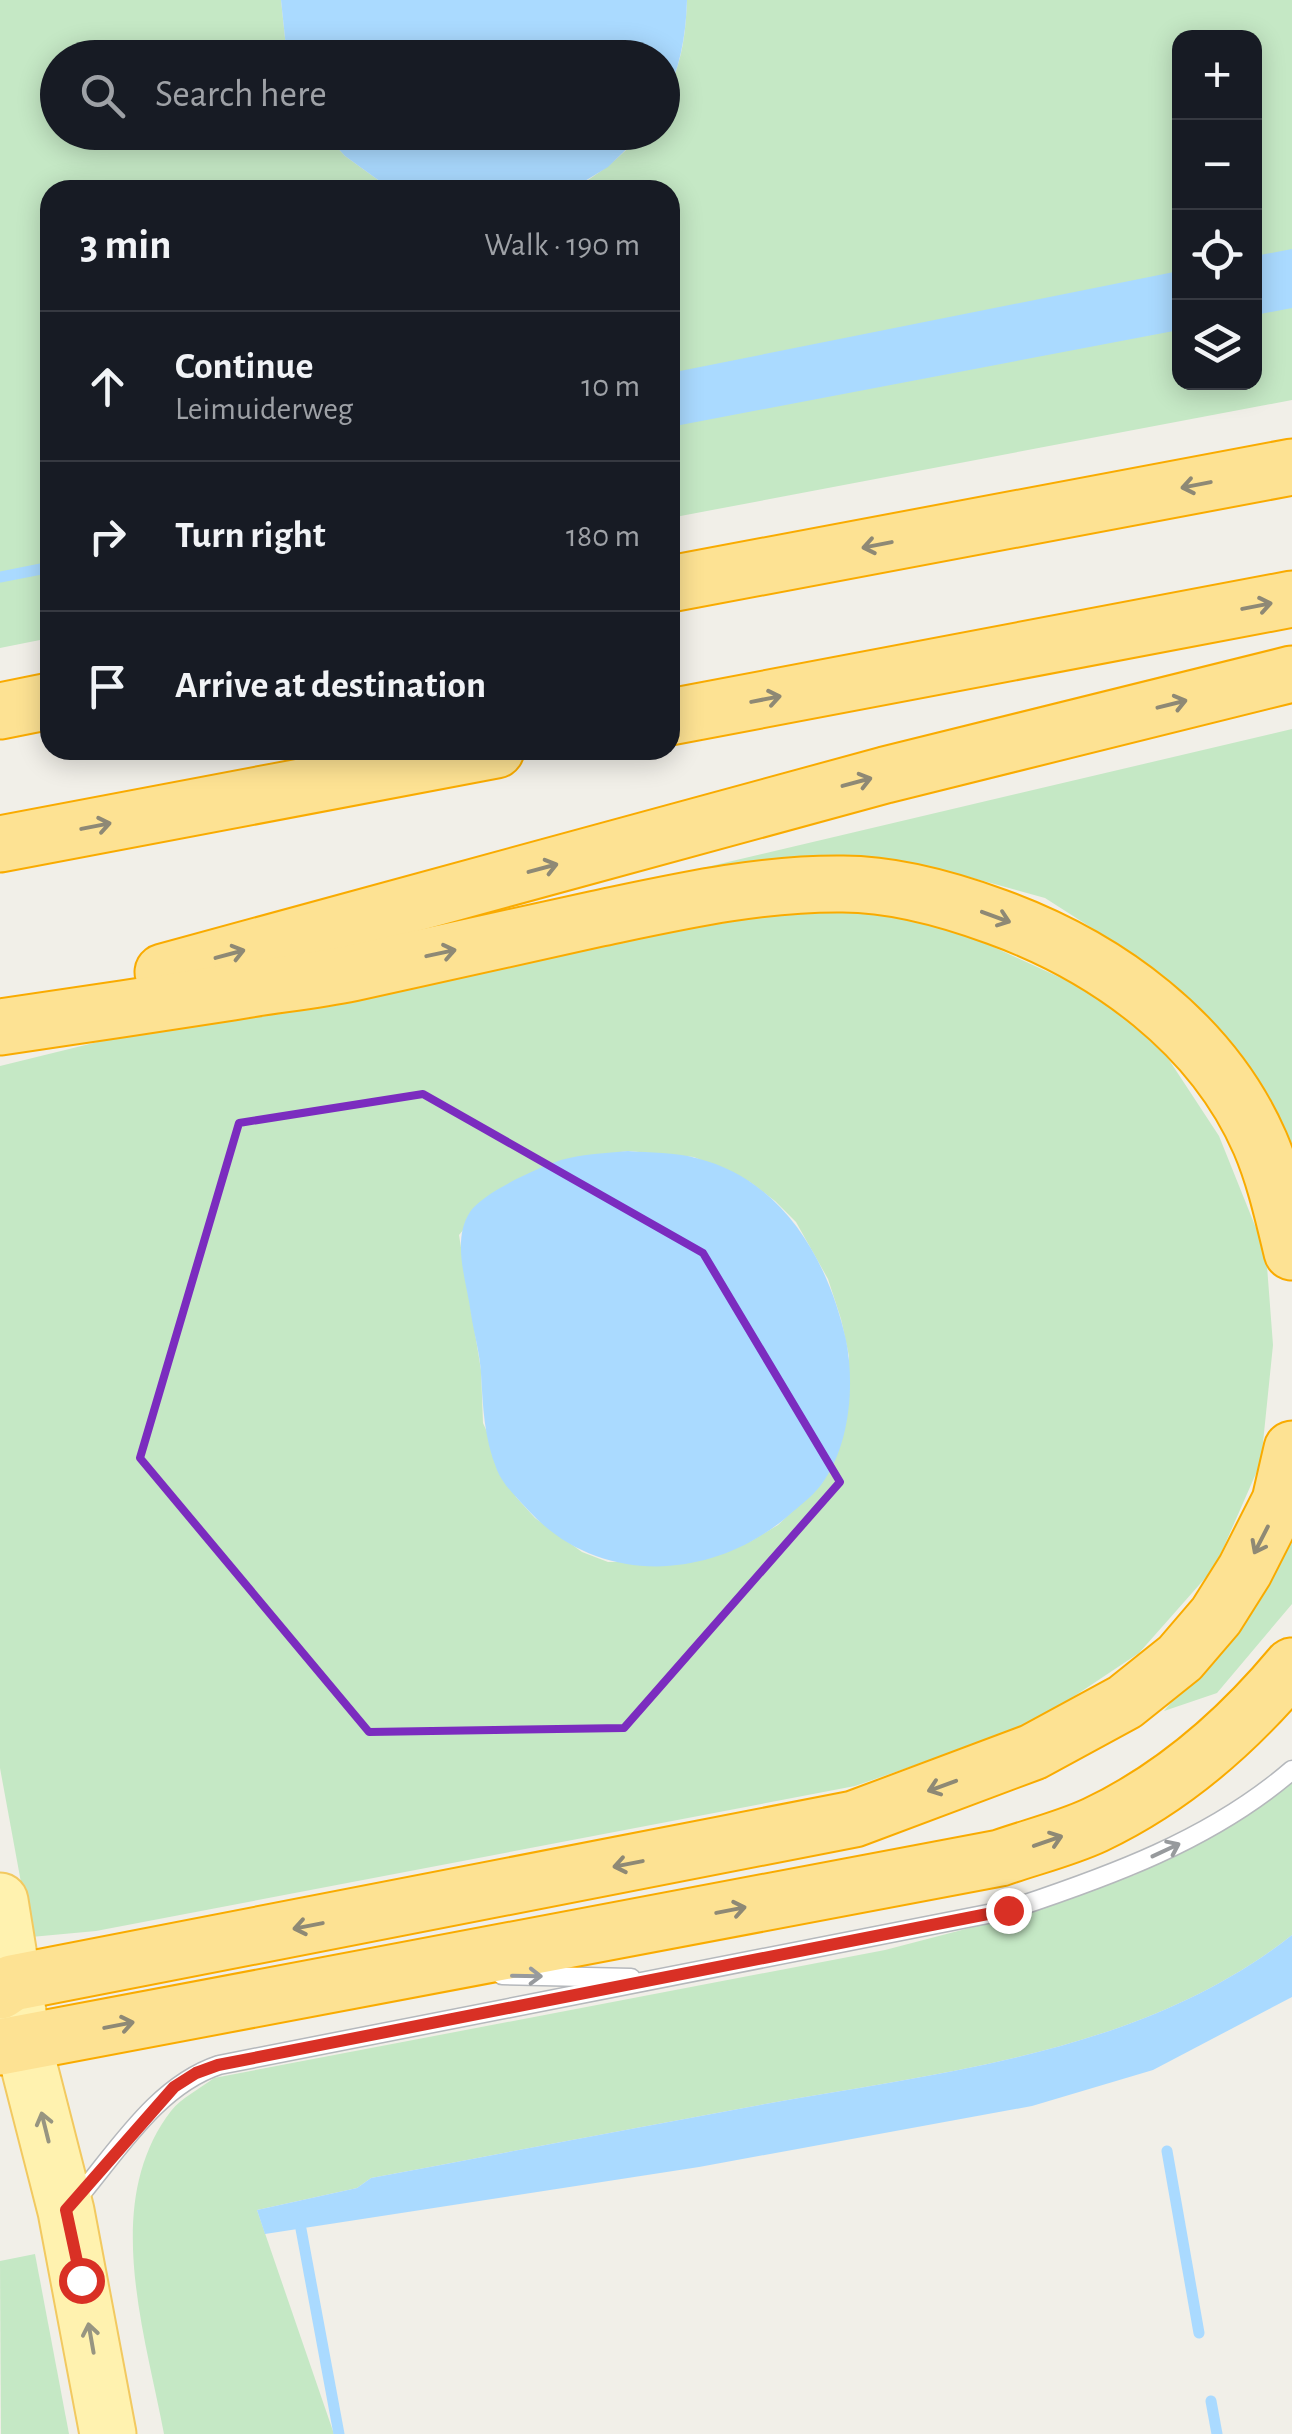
<!DOCTYPE html>
<html lang="en">
<head>
<meta charset="utf-8">
<style>
  :root { --surface:#171b24; --page:#20242c; --text:#f1f3f6; --muted:#9ea1a6; --line:#363941 }
  body { margin:0; font-family:"Alegreya Sans",sans-serif; background:var(--page); color:var(--text) }
  .controls { position:absolute; right:30px; top:30px; display:grid; overflow:hidden; border-radius:20px; box-shadow:0 5px 25px #0003 }
  .controls button { width:90px; height:90px; display:grid; place-items:center; padding:0; border:0; border-bottom:2px solid var(--line); background:var(--surface); color:var(--text); font:50px sans-serif }
  .stop { position:absolute; width:30px; height:30px; margin:-22px; border:8px solid #d93025; border-radius:50%; background:#fff }
  .stop.end { background:#d93025; border-color:#fff; box-shadow:0 2px 10px #0008 }
  .list { margin:0; padding:0; list-style:none }
  h2 { display:flex; justify-content:space-between; align-items:center; height:130px; margin:0; padding:0 40px; font-size:42px }
  h2 small { font-size:32px; font-weight:400; color:var(--muted) }
  .list li { display:grid; grid-template-columns:65px 1fr auto; gap:30px; align-items:center; box-sizing:border-box; height:150px; padding:0 40px; border-top:2px solid var(--line) }
  .list b { display:block; font-size:38px; white-space:nowrap }
  .list p { margin:0; font-size:32px; white-space:nowrap; color:var(--muted) }
  .list em { font-size:32px; font-style:normal; color:var(--muted) }
  .icon { flex:none; width:55px; height:55px; fill:none; stroke:currentColor; stroke-width:2; stroke-linecap:round; stroke-linejoin:round }
  .map { position:relative; flex:none; width:1292px; height:2434px; overflow:hidden }
  .search { position:absolute; background:var(--surface); box-shadow:0 5px 25px #0003; left:40px; top:40px; width:640px; height:110px; display:flex; align-items:center; gap:25px; box-sizing:border-box; padding:0 35px; border-radius:55px; color:var(--muted); font-size:38px }
  .panel { position:absolute; background:var(--surface); box-shadow:0 5px 25px #0003; left:40px; top:180px; width:640px; height:580px; border-radius:30px }
  .map>svg:first-child { display:block }
</style>
</head>
<body>
<div class="map">
<svg width="1292" height="2434" viewBox="0 0 1292 2434">
  <rect width="100%" height="100%" fill="#f1efe8"/>
  <g fill="#c5e8c5" fill-rule="evenodd">
    <path d="M0,0H281L287,57L58,58V132L324,133L345,156L392,190H50V638L0,648Z"/>
    <path d="M687,0H1292V400L670,518V190H570C597,177 623,155 643,133L662,132C663,103 667,98 676,71C684,48 686,24 687,0ZM1180,38H1254V382H1180Z"/>
    <path d="M1292,729V1185L1215,1031L1131,953L1045,898L940,869L660,878Z"/>
    <path d="M811,905L913,910L1085,989L1154,1037L1219,1136L1266,1253L1273,1345L1261,1462L1215,1567L1139,1653L1031,1725L855,1786L96,1931L31,1937L0,1768V1066L297,993ZM628,1151L694,1157L750,1182L775,1201L796,1222L828,1279L841,1319L849,1356L846,1423L836,1453L822,1483L778,1525L751,1541L696,1561L608,1562L582,1552L535,1518L516,1497L483,1423L481,1370L459,1235L496,1191L560,1161Z"/>
    <path d="M1292,1541V1604L1217,1693L1164,1711L1249,1610Z"/>
    <path d="M1292,1767V1935C1144,2052 945,2072 765,2104C634,2128 503,2153 371,2178L357,2188L257,2210L334,2434H164C145,2332 101,2202 171,2111C181,2098 201,2088 214,2078L885,1950L1008,1918L1135,1875L1240,1812Z"/>
    <path d="M35,2254L69,2434H1L0,2261Z"/>
  </g>
  <g fill="#aadaff">
    <path d="M281,0H687C686,36 680,70 663,102L662,58L287,57Z"/>
    <path d="M324,133H643L608,167L570,190H392L345,156Z"/>
    <path d="M1292,249V308L1255,315V256Z"/>
    <path d="M1179,271V330L670,427V373Z"/>
    <path d="M628,1151C650,1153 675,1152 696,1158C782,1179 828,1259 846,1340C855,1385 850,1447 821,1485C812,1497 799,1506 788,1516C712,1581 599,1587 529,1511C518,1499 503,1485 497,1470C484,1438 483,1407 481,1374C480,1354 474,1334 471,1314C467,1282 451,1241 470,1212C482,1193 539,1167 561,1160C583,1154 606,1153 628,1151Z"/>
    <path d="M1292,1935V1997L1153,2070L1032,2106L699,2167L265,2234L257,2210L357,2188L371,2178C503,2153 634,2128 765,2104C945,2072 1144,2052 1292,1935Z"/>
  </g>
  <g fill="none" stroke-linecap="round" stroke-linejoin="round">
    <g stroke="#aadaff" stroke-width="11">
      <path d="M0,577L41,569L50,564"/>
      <path d="M1167,2151L1199,2333"/>
      <path d="M301,2229L339,2434"/>
      <path d="M1211,2401L1217,2434"/>
    </g>
    <g stroke="#b5b8bc" stroke-width="21">
      <g id="service">
        <path d="M502,1975L631,1978"/>
        <path d="M75,2201C117,2152 156,2086 219,2065L1008,1910C1108,1877 1211,1840 1292,1770"/>
      </g>
    </g>
    <g stroke="#f2c960" stroke-width="59">
      <path id="primary" d="M0,1901L23,2043L66,2211L108,2434"/>
    </g>
    <g stroke="#f9ab00" stroke-width="59">
      <g id="motorway">
        <path d="M670,584L1292,467"/>
        <path d="M0,711L50,701"/>
        <path d="M670,717L1292,599"/>
        <path d="M0,844L496,750"/>
        <path d="M163,972L885,775L1292,674"/>
        <path d="M0,1027C77,1016 155,1004 232,992C272,985 312,981 352,973C433,955 514,937 596,919C677,902 759,883 843,884C895,884 948,899 997,917C1107,957 1212,1033 1260,1143C1275,1178 1283,1215 1292,1252"/>
        <path d="M0,1991L12,1983L854,1819L1033,1752L1125,1702L1180,1658L1216,1616L1245,1570L1280,1501L1292,1449"/>
        <path d="M0,2047L1000,1858C1031,1847 1065,1839 1095,1825C1173,1788 1237,1732 1292,1666"/>
      </g>
    </g>
    <use href="#service" stroke="#fff" stroke-width="18"/>
    <use href="#primary" stroke="#fff2af" stroke-width="55"/>
    <use href="#motorway" stroke="#fde293" stroke-width="55"/>
  </g>
  <defs><path id="oneway-shaft" d="M-6 0H5M1.5-3L5.5 0L1.5 3" fill="none" stroke-width="1.6" stroke-linecap="round" stroke-linejoin="round" transform="scale(2.5)"/></defs>
  <g stroke="#8e8975">
    <use href="#oneway-shaft" transform="translate(1196 485) rotate(169)"/>
    <use href="#oneway-shaft" transform="translate(877 545) rotate(169)"/>
    <use href="#oneway-shaft" transform="translate(1257 606) rotate(-11)"/>
    <use href="#oneway-shaft" transform="translate(766 699) rotate(-11)"/>
    <use href="#oneway-shaft" transform="translate(1172 704) rotate(-14)"/>
    <use href="#oneway-shaft" transform="translate(857 782) rotate(-15)"/>
    <use href="#oneway-shaft" transform="translate(96 826) rotate(-11)"/>
    <use href="#oneway-shaft" transform="translate(543 868) rotate(-15)"/>
    <use href="#oneway-shaft" transform="translate(996 917) rotate(20)"/>
    <use href="#oneway-shaft" transform="translate(441 953) rotate(-12)"/>
    <use href="#oneway-shaft" transform="translate(230 954) rotate(-15)"/>
    <use href="#oneway-shaft" transform="translate(1261 1540) rotate(117)"/>
    <use href="#oneway-shaft" transform="translate(942 1786) rotate(160)"/>
    <use href="#oneway-shaft" transform="translate(1048 1841) rotate(-19)"/>
    <use href="#oneway-shaft" transform="translate(628 1864) rotate(169)"/>
    <use href="#oneway-shaft" transform="translate(731 1910) rotate(-11)"/>
    <use href="#oneway-shaft" transform="translate(308 1926) rotate(169)"/>
    <use href="#oneway-shaft" transform="translate(119 2025) rotate(-11)"/>
  </g>
  <g stroke="#979a9d">
    <use href="#oneway-shaft" transform="translate(1166 1850) rotate(-25)"/>
    <use href="#oneway-shaft" transform="translate(527 1976) rotate(1)"/>
  </g>
  <g stroke="#979581">
    <use href="#oneway-shaft" transform="translate(45 2127) rotate(-104)"/>
    <use href="#oneway-shaft" transform="translate(91 2338) rotate(-100)"/>
  </g>
  <g fill="none" stroke-linecap="round" stroke-linejoin="round">
    <path stroke="#d93025" stroke-width="12" d="M81,2280L66,2210L174,2087L196,2073L218,2065L1008,1910"/>
  </g>
  <path fill="none" stroke="#7b2cbf" stroke-width="8" stroke-linejoin="round" d="M423,1094L703,1253L840,1482L624,1728L369,1732L140,1458L239,1123Z"/>
</svg>
<div class="controls">
<button>+</button>
<button>−</button>
<button><svg class="icon" aria-label="locate" viewBox="0 0 24 24"><circle cx="12" cy="12" r="6"/><path d="M12 2v4M12 18v4M2 12h4M18 12h4"/></svg></button>
<button><svg class="icon" aria-label="layers" viewBox="0 0 24 24"><path d="M12 4l9 5-9 5-9-5zM3 14l9 5 9-5"/></svg></button>
</div>
<div class="stop" style="left:81px;top:2280px"></div>
<div class="stop end" style="left:1008px;top:1910px"></div>
<div class="search"><svg class="icon" aria-label="search" viewBox="0 0 24 24"><circle cx="10" cy="10" r="6"/><path d="M15 15l6 6"/></svg>Search here</div>
<section class="panel">
<h2>3 min<small>Walk · 190 m</small></h2>
<ul class="list">
<li><svg class="icon" aria-label="ahead" viewBox="0 0 24 24"><path d="M12 20V5M6 11l6-6 6 6"/></svg><div><b>Continue</b><p>Leimuiderweg</p></div><em>10 m</em></li>
<li><svg class="icon" aria-label="right" viewBox="0 0 24 24"><path d="M7 20v-9h11M14 6l5 5-5 5"/></svg><div><b>Turn right</b></div><em>180 m</em></li>
<li><svg class="icon" aria-label="arrive" viewBox="0 0 24 24"><path d="M6 21V4h12l-3 4 3 4H6"/></svg><div><b>Arrive at destination</b></div></li>
</ul>
</section>
</div>
</body>
</html>
